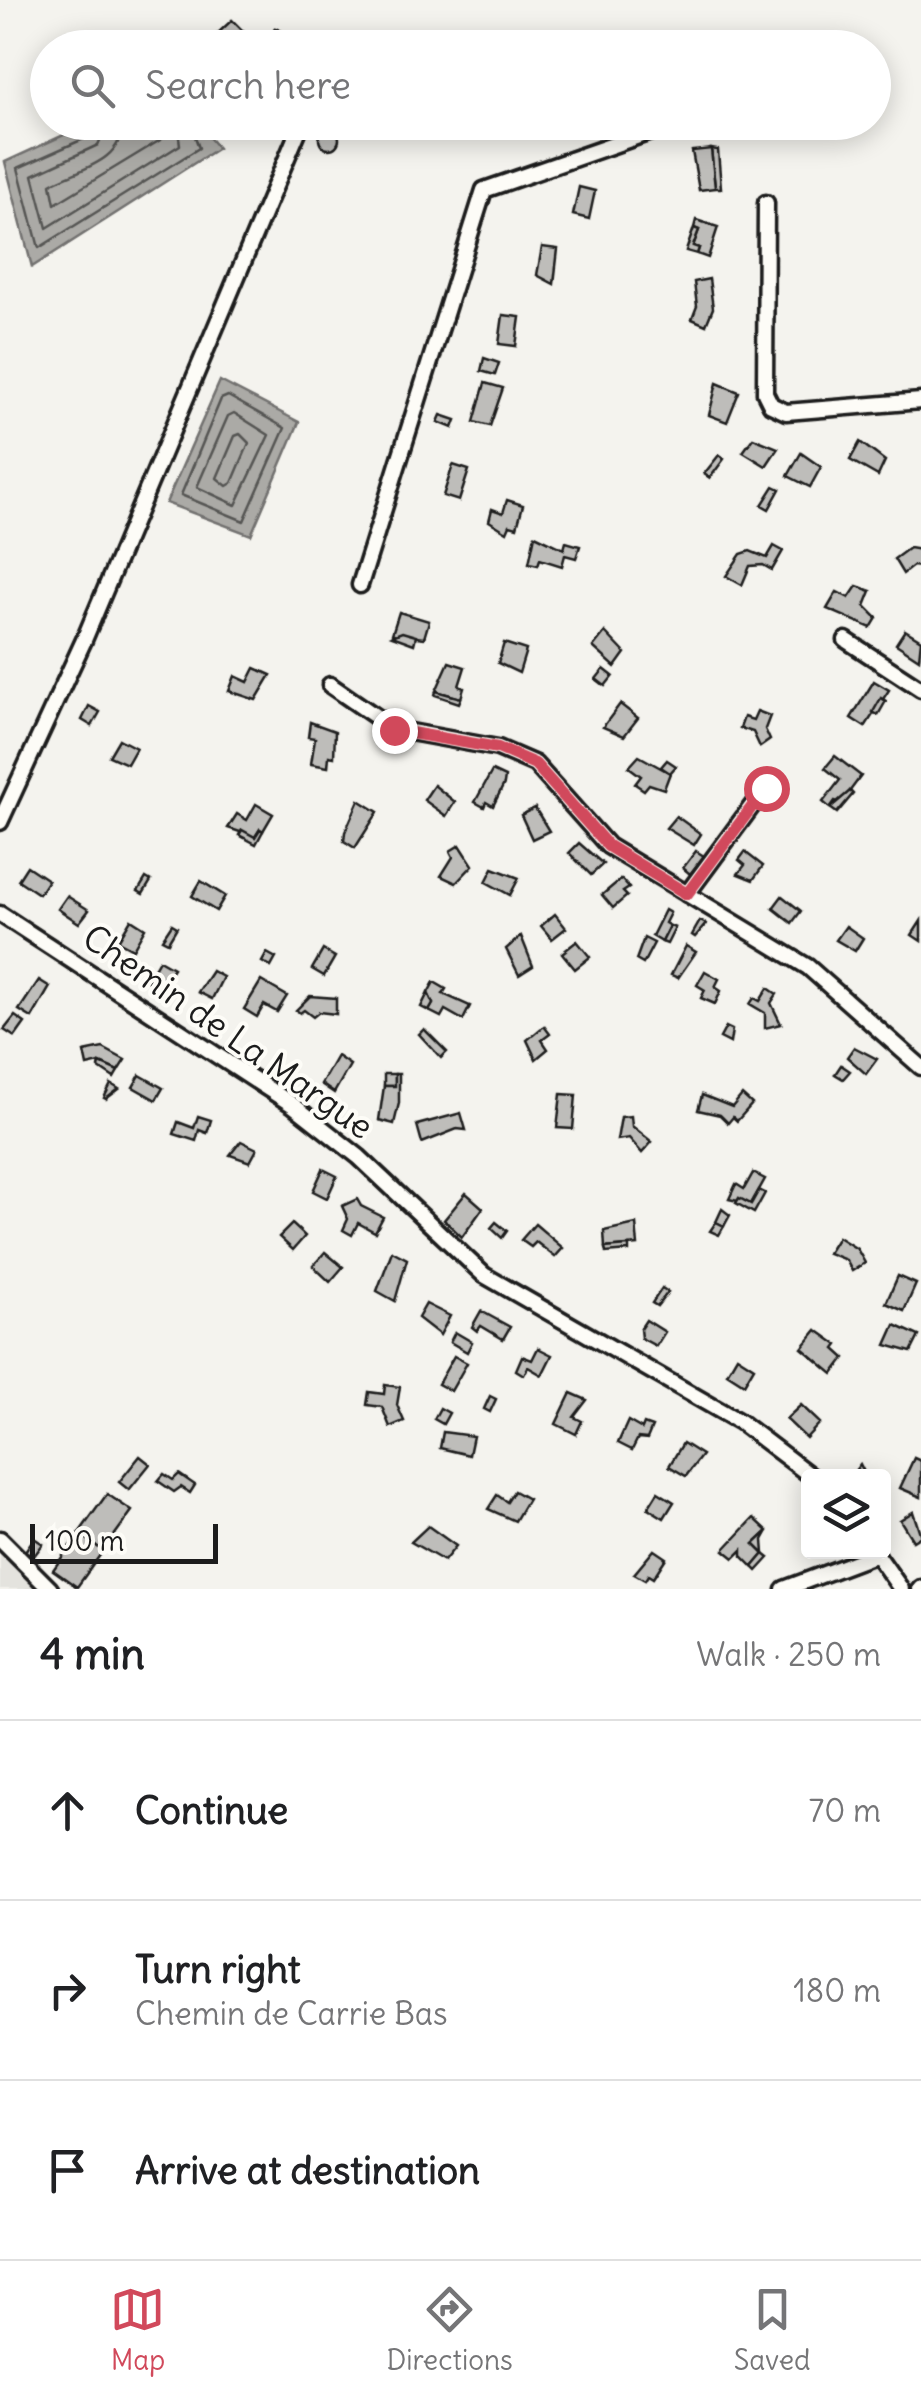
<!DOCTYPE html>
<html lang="en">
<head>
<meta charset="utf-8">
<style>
  :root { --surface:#fff; --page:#f2f2f2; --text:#202124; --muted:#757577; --line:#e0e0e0; --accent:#d1495b }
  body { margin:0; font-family:Delius,sans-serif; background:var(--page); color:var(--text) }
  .controls { position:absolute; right:30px; bottom:30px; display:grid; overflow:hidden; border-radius:10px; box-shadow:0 5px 25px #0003 }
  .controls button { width:90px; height:90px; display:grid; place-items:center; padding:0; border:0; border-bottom:2px solid var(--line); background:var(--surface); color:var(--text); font:50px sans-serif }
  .scale { position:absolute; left:30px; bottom:25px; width:188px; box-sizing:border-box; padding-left:10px; border:5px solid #1c1c1c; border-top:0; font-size:28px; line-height:35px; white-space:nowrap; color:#1c1c1c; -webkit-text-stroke:8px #fdfcf7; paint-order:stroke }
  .stop { position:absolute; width:30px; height:30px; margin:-22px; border:8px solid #d1495b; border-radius:50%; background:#fff }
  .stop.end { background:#d1495b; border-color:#fff; box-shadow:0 2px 10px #0008 }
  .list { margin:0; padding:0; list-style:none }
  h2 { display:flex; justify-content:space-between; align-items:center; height:130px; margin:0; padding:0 40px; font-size:42px }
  h2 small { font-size:32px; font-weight:400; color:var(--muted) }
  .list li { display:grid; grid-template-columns:65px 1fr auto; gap:30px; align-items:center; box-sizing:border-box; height:180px; padding:0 40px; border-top:2px solid var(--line) }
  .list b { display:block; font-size:38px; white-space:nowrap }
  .list p { margin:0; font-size:32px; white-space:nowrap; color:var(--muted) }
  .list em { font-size:32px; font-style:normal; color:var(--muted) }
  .icon { flex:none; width:55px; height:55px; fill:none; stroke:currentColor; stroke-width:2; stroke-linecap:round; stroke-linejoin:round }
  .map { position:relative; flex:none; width:921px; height:1589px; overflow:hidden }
  .search { position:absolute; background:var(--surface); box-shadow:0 5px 25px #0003; left:30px; right:30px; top:30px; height:110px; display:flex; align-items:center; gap:25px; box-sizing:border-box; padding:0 35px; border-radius:55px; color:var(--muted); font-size:38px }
  .sheet { height:670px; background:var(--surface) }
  nav { display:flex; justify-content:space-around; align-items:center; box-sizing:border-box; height:140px; border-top:2px solid var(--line); background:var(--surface); font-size:28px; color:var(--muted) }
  nav a { display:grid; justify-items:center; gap:5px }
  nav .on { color:var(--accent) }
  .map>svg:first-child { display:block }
</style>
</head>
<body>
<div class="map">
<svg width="921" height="1589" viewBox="0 0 921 1589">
  <rect width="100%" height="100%" fill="#f4f3ee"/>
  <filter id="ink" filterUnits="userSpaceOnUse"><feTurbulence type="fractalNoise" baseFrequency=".01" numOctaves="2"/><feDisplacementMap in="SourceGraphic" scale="20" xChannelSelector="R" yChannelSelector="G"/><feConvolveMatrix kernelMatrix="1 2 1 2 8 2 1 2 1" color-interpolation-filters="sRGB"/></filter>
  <g filter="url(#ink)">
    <path fill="#e4e3de" d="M0,1555L2,1557L36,1589H0Z"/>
    <g fill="#abaaa6" stroke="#72716f" stroke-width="2.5">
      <path d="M92,122L197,123L218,148L32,267L5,162Z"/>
      <path d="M220,381L299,422L251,535L166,503Z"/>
    </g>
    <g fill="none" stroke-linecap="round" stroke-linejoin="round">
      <g stroke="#555553" stroke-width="2.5">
        <path d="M96,122L88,137L18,168L39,248L199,148L190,122"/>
        <path d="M108,122L98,145L33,175L47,228L180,145L177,122"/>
        <path d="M123,122C122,163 81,168 51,184L55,204L162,139V122"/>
        <path d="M228,396L285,428L244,521L181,495L221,399Z"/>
        <path d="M234,413L269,435L236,505L197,487L228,416Z"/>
        <path d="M240,434L249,443L232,483L227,486L217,478L235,436Z"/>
      </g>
    </g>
    <g fill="#bebdba" stroke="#1c1c1c" stroke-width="2.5">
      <path d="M232,20L251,39L242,48H202Z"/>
      <path d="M275,28L301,40L297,48L267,46Z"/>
      <circle cx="329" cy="139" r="10"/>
      <path d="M711,149L718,150L721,188H715Z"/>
      <path d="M711,149L715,188L699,190L692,151Z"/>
      <path d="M579,187L595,191L589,219L573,215Z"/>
      <path d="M696,220L718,227L708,258L697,254L699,248L693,246L699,230L694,228Z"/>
      <path d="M694,228L699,230L693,246L699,248L697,254L686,251Z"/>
      <path d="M542,247L558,249L554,284L537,275Z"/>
      <path d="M709,279L713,308L706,325L692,319L697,306L694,282Z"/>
      <path d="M503,315L520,317L516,346L499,344Z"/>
      <path d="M484,358L499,363L495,375L481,371Z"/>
      <path d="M485,383L503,388L490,426L474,422Z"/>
      <path d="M717,383L739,392L727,422L709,415Z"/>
      <path d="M441,415L456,420L453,428L438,422Z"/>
      <path d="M753,438L778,448L766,466L743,452Z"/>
      <path d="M860,442L885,461L878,476L850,460Z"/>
      <path d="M801,453L821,467L810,487L788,476Z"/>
      <path d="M719,455L724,459L710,478L704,474Z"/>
      <path d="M453,465L469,470L459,501L443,496Z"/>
      <path d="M774,486L780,489L769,509L762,505Z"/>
      <path d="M507,500L523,505L517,527L510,525L507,532L489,521L492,509L503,513Z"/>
      <path d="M535,535L564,549L566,542L580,546L576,558L565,555L562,566L540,559L538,565L529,563Z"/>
      <path d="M774,546L783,551L772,570L763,565L750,566L742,585L726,576L741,554L750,551L767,558Z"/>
      <path d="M909,548L921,550V567L913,566L903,574L894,559Z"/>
      <path d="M857,586L871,591L865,606L877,618L871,628L827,609L837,592L849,598Z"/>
      <path d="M399,612L429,621L424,638L392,634Z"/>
      <path d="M905,630L921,640L919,659L896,644Z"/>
      <path d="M402,632L416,636L414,644L392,636Z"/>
      <path d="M605,632L625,653L615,667L593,647Z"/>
      <path d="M504,643L526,650L519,673L498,663Z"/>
      <path d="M449,662L465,667L459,686L464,688L461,698L436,691Z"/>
      <path d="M255,668L271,675L256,700L229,691L235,676L248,682Z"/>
      <path d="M604,669L613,676L605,686L596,679Z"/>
      <path d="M874,681L889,690L865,727L851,718Z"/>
      <path d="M436,691L461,698L459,703L435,695Z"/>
      <path d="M881,698L886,701L878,715L873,712Z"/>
      <path d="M620,704L638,718L624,736L603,727Z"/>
      <path d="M89,706L100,712L92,726L82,720Z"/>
      <path d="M757,711L770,716L765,729L770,740L760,747L753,732L740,728L744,717L753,720Z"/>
      <path d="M310,722L335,731L334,757L329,756L328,767L311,764L315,738L308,737Z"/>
      <path d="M119,739L136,748L127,764L109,756Z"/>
      <path d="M639,756L670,773L664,789L649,784L644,790L635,784L641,776L629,767Z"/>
      <path d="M835,756L861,776L841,803L835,801L830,808L823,802L840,780L825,768Z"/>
      <path d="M667,760L676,766L670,773L661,767Z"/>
      <path d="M492,771L505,777L504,784L493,806L486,802L484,807L475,802Z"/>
      <path d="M434,785L455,802L446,816L424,800Z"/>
      <path d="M850,791L853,794L837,813L830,808Z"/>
      <path d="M359,800L378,812L355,848L344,841L345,832Z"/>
      <path d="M256,804L273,814L263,831L260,829L255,837L228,828L237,814L247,820Z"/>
      <path d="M535,808L549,831L532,839L521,815Z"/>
      <path d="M676,816L701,834L694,845L666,828Z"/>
      <path d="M260,829L263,831L256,844L239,835L242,830L255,837Z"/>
      <path d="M579,843L603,864L591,875L569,853Z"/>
      <path d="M460,845L473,865L456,883L441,876L453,857L450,851Z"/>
      <path d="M696,851L704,856L690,874L683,868Z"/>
      <path d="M745,852L763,866L753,880L738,874L745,865L739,860Z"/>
      <path d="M27,866L48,880L39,894L18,880Z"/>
      <path d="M493,868L519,878L510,895L486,882Z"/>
      <path d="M146,878L151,881L143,894L138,891Z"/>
      <path d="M621,879L629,888L623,892L627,896L613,908L602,895Z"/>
      <path d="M201,881L225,896L216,911L192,896Z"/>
      <path d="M67,896L89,910L79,923L58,909Z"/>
      <path d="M782,896L801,911L792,923L773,908Z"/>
      <path d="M665,910L670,913L665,923L670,926L662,942L652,936Z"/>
      <path d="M555,914L566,928L552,939L541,926Z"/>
      <path d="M131,919L145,928L133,949L118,941Z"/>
      <path d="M700,921L706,924L695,937L692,935Z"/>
      <path d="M921,921V941L912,935Z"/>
      <path d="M172,924L177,927L168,942L162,939Z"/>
      <path d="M670,926L675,928L667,944L662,942Z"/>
      <path d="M846,926L863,938L855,951L836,940Z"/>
      <path d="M521,936L533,966L519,975L506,949Z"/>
      <path d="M644,938L654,943L643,964L636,960Z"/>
      <path d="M577,941L590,957L575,969L562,953Z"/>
      <path d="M686,946L696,952L678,978L671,975Z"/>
      <path d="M323,950L335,957L324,976L312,969Z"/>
      <path d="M267,953L276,958L271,967L262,962Z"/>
      <path d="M159,960L173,968L160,988L147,981Z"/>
      <path d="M212,971L223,977L212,999L198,992Z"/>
      <path d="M705,971L719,979L715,987L721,991L715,1004L701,998L705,990L697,985Z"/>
      <path d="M39,980L50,987L32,1018L19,1010Z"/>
      <path d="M261,981L287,996L277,1012L264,1005L257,1017L244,1009Z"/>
      <path d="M434,982L446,989L443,994L470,1006L463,1020L445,1010L441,1017L429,1011L433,1004L428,993Z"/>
      <path d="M768,988L777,994L771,1003L781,1024L765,1028V1013L750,1004L754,998L760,1001Z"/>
      <path d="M428,993L433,1004L429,1011L421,1007Z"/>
      <path d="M310,996L336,998V1014L319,1012L313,1017L304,1010L300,1013L296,1010Z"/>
      <path d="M15,1016L25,1023L15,1037L4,1030Z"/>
      <path d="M544,1026L550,1034L542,1040L548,1049L536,1059L527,1040Z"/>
      <path d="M726,1027L732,1030L730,1043L720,1038Z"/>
      <path d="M424,1029L447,1052L441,1058L419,1034Z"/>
      <path d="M854,1047L877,1059L866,1074L847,1057Z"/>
      <path d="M103,1048L125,1060L118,1071L100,1063L87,1066L84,1052Z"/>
      <path d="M337,1056L350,1065L334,1093L321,1084Z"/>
      <path d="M100,1063L118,1071L114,1078L99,1068Z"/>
      <path d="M841,1065L850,1071L843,1079L835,1074Z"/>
      <rect x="384" y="1074" width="11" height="12"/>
      <path d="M395,1074H399V1103L394,1124L379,1120L384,1086H395Z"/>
      <path d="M140,1075L163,1088L156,1100L133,1087Z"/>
      <path d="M111,1084L119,1089L106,1099L104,1098Z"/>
      <path d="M561,1094L576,1095L573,1129L557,1128Z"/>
      <path d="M702,1095L732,1107L742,1095L752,1104L737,1121L733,1117L728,1123L720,1115L698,1110Z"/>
      <path d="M461,1113L466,1130L457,1129L422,1143L417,1125Z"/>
      <path d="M198,1116L211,1120L207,1133L199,1130L196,1141L174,1134L178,1122L194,1128Z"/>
      <path d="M631,1116L632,1126L652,1142L642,1153L629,1138L617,1140L621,1117Z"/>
      <path d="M241,1141L257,1149L250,1162L230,1155Z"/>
      <path d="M323,1169L337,1176L327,1198L313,1191Z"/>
      <path d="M753,1173L765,1179L751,1204L729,1199L736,1184L744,1189Z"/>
      <path d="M759,1190L765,1193L754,1213L736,1203L739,1198L751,1204Z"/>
      <path d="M466,1193L483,1208L462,1237L444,1220Z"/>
      <path d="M357,1199L361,1206L383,1217L375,1232L358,1223L352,1235L343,1230L348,1219L342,1206Z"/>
      <path d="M722,1209L730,1215L724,1226L716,1222Z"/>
      <path d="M496,1222L507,1231L502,1238L491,1228Z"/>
      <path d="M716,1222L724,1226L719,1235L710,1231Z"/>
      <path d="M292,1224L305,1236L293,1250L279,1237Z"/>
      <path d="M535,1224L563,1248L555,1257L536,1242L531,1247L521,1240Z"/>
      <path d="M636,1224L638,1245L605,1248L604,1231Z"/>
      <path d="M838,1237L857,1249L865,1263L852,1271L846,1260L828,1253Z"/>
      <path d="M629,1246V1251L606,1253L605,1248Z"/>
      <path d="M392,1251L407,1259L395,1301L377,1291Z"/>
      <path d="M325,1252L343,1267L330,1282L313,1266Z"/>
      <path d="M898,1276L916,1284L904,1311L886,1303Z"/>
      <path d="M662,1288L668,1292L657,1306L652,1303Z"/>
      <path d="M426,1304L450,1316L440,1335L418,1318Z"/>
      <path d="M481,1311L510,1327L503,1339L481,1326L477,1331L472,1327Z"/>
      <path d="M646,1320L665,1332L656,1346L641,1338L640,1329Z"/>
      <path d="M895,1325L919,1336L911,1352L886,1345Z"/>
      <path d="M817,1330L838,1345L835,1349L845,1358L833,1374L802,1348Z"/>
      <path d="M455,1332L472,1342L467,1352L450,1342Z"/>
      <path d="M538,1348L552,1355L542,1375L528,1367L524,1375L516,1370L522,1356L532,1360Z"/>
      <path d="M454,1356L467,1363L451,1391L438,1384Z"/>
      <path d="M737,1356L754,1367L744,1384L727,1373Z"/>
      <path d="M385,1385L400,1387L397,1405L404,1421L390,1427L382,1407L367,1405L369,1392L384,1394Z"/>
      <path d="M571,1393L587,1400L574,1417L582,1421L576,1434L556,1424Z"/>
      <path d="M490,1396L496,1399L490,1412L484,1409Z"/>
      <path d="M801,1405L820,1423L806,1438L786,1419Z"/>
      <path d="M440,1408L449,1413L443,1424L434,1419Z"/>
      <path d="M628,1421L642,1429L644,1424L652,1427L647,1439L638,1438L632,1450L618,1443Z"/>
      <path d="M443,1432L473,1436L469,1455L440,1448Z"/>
      <path d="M683,1443L702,1455L686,1476L669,1466Z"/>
      <path d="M140,1456L150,1464L129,1490L119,1482Z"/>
      <path d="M914,1458L921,1461V1497L900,1488Z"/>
      <path d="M860,1464L866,1476H851Z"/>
      <path d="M164,1474L173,1480L179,1474L195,1485L190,1493L181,1487L174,1492L158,1481Z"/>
      <path d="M514,1491L528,1499L515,1521L488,1509L497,1495L507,1502Z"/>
      <path d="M658,1492L674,1502L664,1518L648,1508Z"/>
      <path d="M107,1494L132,1511L103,1551L79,1533Z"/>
      <path d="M913,1512L921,1536L913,1541L900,1520Z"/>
      <path d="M754,1518L768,1531L754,1544L764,1554L753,1567L742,1556V1550L734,1558L724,1550Z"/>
      <path d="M428,1526L456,1546L444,1561L411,1542Z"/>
      <path d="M768,1531L763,1540L764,1554L754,1544Z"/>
      <path d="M79,1533L103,1551L77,1587L53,1570Z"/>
      <path d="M34,1538L43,1544L34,1556L25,1551Z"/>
      <path d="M654,1550L666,1558L653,1578L648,1575L645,1580L634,1574Z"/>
      <path d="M764,1554L769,1558L757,1571L753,1567Z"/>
    </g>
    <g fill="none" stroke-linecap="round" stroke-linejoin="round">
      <g stroke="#1c1c1c" stroke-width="21">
        <g id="minor">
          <path d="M766,203L765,393L771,405L786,412L921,401"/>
          <path d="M360,585L484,190L679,122"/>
          <path d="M846,640L921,689"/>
          <path d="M330,685L394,729L498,748L535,764L608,846L808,967L921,1067"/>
          <path d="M0,822L84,640L302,122"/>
          <path d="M687,894L766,787"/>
          <path d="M0,914L293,1105L359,1157L484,1275L740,1422L811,1476"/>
          <path d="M0,1539L50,1589"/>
          <path d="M875,1552L901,1589"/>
          <path d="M784,1589L877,1554"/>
          <path d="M920,1589L921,1588"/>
        </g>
      </g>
      <use href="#minor" stroke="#fdfcf7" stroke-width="14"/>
    </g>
  </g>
  <g fill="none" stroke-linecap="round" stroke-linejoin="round" filter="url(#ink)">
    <path stroke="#d1495b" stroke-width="12" d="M394,730L498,748L535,764L608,846L687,894L766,788"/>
  </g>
  <g text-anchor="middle" stroke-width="8" stroke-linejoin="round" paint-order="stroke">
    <g font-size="35" fill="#1c1c1c" stroke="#fdfcf7">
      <text transform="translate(228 1032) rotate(35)" y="12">Chemin de La Margue</text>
    </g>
  </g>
</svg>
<div class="controls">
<button><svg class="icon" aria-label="layers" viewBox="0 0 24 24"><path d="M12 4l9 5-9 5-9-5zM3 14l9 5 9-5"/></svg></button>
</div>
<div class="scale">100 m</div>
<div class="stop" style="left:766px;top:788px"></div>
<div class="stop end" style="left:394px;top:730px"></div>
<div class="search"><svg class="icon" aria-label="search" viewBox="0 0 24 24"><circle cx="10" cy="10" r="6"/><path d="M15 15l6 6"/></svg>Search here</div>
</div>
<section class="sheet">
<h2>4 min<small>Walk · 250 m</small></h2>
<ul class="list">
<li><svg class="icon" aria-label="ahead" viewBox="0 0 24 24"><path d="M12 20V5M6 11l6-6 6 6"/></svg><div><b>Continue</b></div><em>70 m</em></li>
<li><svg class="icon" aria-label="right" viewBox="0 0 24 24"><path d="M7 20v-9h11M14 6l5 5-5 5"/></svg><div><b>Turn right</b><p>Chemin de Carrie Bas</p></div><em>180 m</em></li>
<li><svg class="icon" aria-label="arrive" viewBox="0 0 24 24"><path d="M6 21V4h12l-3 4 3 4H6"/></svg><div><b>Arrive at destination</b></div></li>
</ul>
</section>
<nav>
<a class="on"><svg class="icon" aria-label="map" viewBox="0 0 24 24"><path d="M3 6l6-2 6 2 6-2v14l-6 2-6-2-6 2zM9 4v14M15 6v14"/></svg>Map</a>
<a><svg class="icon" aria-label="directions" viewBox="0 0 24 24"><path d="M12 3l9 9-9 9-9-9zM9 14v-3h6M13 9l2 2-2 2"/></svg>Directions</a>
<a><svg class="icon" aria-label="saved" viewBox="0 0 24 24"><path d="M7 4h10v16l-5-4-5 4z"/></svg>Saved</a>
</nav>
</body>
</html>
